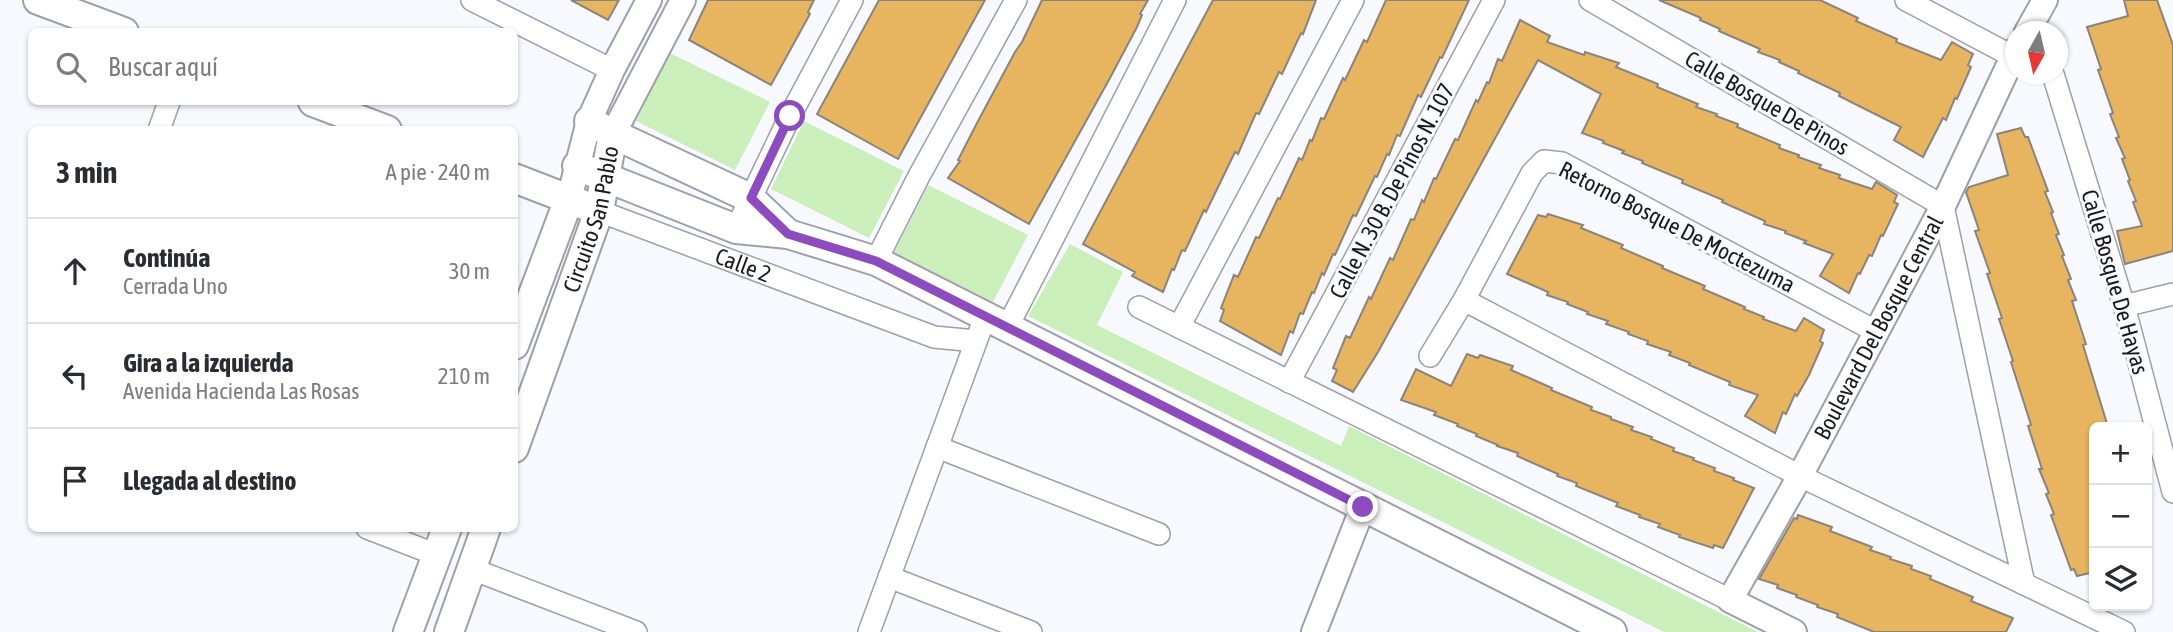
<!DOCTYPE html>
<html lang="es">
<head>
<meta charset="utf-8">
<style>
  :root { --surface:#fff; --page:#f7f7f7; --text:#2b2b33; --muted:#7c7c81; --line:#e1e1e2 }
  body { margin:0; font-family:"Asap Condensed",sans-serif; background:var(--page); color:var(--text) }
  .controls { position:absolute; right:21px; bottom:21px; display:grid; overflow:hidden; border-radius:10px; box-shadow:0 2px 5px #0004 }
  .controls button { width:63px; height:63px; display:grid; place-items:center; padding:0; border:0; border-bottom:2px solid var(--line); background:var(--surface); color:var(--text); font:35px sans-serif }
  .compass { position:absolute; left:2005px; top:21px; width:63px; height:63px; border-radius:50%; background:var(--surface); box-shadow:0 2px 5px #0004; rotate:188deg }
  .stop { position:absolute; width:21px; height:21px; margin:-16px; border:5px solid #8d4bc0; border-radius:50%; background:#fff }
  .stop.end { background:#8d4bc0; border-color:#fff; box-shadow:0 2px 7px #0008 }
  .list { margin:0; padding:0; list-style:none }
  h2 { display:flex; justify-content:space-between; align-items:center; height:91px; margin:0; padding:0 28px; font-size:30px }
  h2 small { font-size:23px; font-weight:400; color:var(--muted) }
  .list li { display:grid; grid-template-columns:46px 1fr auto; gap:21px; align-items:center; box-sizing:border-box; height:105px; padding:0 28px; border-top:2px solid var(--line) }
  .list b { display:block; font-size:26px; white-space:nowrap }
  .list p { margin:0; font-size:23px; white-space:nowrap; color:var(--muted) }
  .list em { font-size:23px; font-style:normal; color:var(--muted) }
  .icon { flex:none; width:38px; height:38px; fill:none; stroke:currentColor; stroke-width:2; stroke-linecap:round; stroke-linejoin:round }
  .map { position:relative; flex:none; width:2173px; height:632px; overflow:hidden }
  .search { position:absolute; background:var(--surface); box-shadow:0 2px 5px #0004; left:28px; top:28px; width:490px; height:77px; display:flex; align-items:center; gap:18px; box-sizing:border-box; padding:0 24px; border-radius:10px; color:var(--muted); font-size:26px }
  .panel { position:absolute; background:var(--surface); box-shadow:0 2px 5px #0004; left:28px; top:126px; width:490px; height:406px; border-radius:10px }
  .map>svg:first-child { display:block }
</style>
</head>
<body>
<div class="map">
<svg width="2173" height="632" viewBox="0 0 2173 632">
  <rect width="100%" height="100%" fill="#f8f9ff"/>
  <g fill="#cbefba">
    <path d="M670,53L770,102L735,170L636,121Z"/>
    <path d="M804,121L904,171L869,238L771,189Z"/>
    <path d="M928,185L1028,235L993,302L894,253Z"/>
    <path d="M1070,244L1123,272L1097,325L1341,446L1349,426L1758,632H1664L1028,316Z"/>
  </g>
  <g fill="#e7b460" stroke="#8a847c" stroke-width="2">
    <path d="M571,0H619L608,20Z"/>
    <path d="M708,0H814L808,12L810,14L771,85L689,40Z"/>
    <path d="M879,0H985L898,159L817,114Z"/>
    <path d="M1042,0H1148L1140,14L1142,15L1137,27L1110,78L1029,224L948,178L960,161L958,160L977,123L1015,52L1022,42Z"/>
    <path d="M1213,0H1316L1303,34L1301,33L1282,74L1279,72L1259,114L1256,113L1238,154L1235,152L1206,212L1204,210L1185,251L1182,250L1174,270L1172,269L1163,292L1132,276L1135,272L1083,244Z"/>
    <path d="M1386,0H1469L1442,58L1440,57L1421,97L1418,95L1400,136L1397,135L1389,155L1387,154L1377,177L1375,176L1356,216L1353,215L1335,255L1333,254L1324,275L1322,273L1314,293L1312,292L1303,314L1300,313L1293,333L1290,331L1281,355L1220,321L1224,310L1221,308L1234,275L1238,277L1256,237L1259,238L1278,198L1280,199L1299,158L1302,160L1310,140L1312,141L1321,118L1324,119L1343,78L1345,80L1364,40L1367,42Z"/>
    <path d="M1659,0H1820L1858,18L1856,21L1897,39L1896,42L1941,60L1952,42L1973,54L1968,65L1971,67L1957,99L1955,98L1946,120L1943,118L1923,157L1894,140L1901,127L1839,96L1840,93L1798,73L1799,71L1779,62L1780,60L1758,52L1760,49L1719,31L1720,29L1700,20L1701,18Z"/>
    <path d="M2124,0H2157L2173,45V251L2125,264L2117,231L2142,226L2133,202L2136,201L2128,181L2130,180L2122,159L2125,158L2116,138L2119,137L2110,114L2113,113L2098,70L2101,69L2087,27L2128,16Z"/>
    <path d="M1520,20L1550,36L1547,42L1584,55L1585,52L1619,63L1616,67L1658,84L1657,87L1698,104L1696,107L1717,114L1716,116L1738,124L1737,127L1780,145L1779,148L1799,155L1798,157L1821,165L1819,168L1840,175L1839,178L1872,189L1876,182L1897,195L1894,202L1898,204L1883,236L1881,235L1872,256L1869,255L1860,274L1858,273L1849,293L1820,276L1833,254L1804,243L1806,241L1785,233L1786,231L1764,224L1765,221L1722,202L1723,200L1682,183L1683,180L1642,163L1643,161L1622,153L1624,151L1603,143L1604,141L1582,133L1601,94L1538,60L1378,352L1353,392L1332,381L1337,370L1333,368L1346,336L1350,338L1369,297L1371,299L1390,258L1393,260L1411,219L1414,220L1422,200L1424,202L1434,178L1436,179L1455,139L1458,140L1476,100L1478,102L1487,82L1489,83L1498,59L1502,61Z"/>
    <path d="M2021,128L2025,137H2028L2048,191L2045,192L2053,212L2051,213L2059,234L2056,235L2064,255L2062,256L2071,279L2068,280L2076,300L2072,301L2086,344L2083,345L2108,427H2094V572L2077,576L2074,569L2071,570L2051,515L2054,514L2046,494L2049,493L2039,469H2042L2028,426L2031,425L2011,362L2013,361L1999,319L2002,318L1987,274L1990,273L1975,231L1979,230L1966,192L1969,187L2008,175L1997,134Z"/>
    <path d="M1548,214L1583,225L1581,228L1623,245L1621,248L1663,266L1662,268L1705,286L1703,289L1745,307L1744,309L1764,317L1763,319L1796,331L1804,318L1824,330L1820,341L1823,343L1809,375L1797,396L1795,394L1786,414L1783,412L1775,433L1745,416L1758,395L1729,385L1730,382L1689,365L1690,363L1669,355L1671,352L1647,344L1648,341L1628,334L1629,332L1606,324L1608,321L1587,314L1588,312L1567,304L1568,302L1547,295L1548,292L1507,274L1538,215L1546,217Z"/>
    <path d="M1467,354L1478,358L1480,355L1513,366L1511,370L1552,388L1551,390L1592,407L1591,410L1611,417V419L1633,427L1631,430L1652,437L1651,439L1674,448L1673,451L1694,458L1693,460L1715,468L1714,471L1734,478L1733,480L1754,488L1723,548L1714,545L1713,548L1679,537L1680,535L1658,527L1660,524L1639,517L1640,515L1616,506L1618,503L1576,486L1577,483L1557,476L1558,474L1517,456L1518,453L1497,446L1498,445L1476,436L1477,434L1457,426L1458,424L1434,415L1436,412L1401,400L1416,369L1451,386Z"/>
    <path d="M1798,515L1832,527L1830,531L1872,547L1870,550L1891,557L1890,559L1912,566L1911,569L1931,576L1930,579L1973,597L1971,601L2013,618L2006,632H1874L1837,617L1838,614L1817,607L1818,605L1796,597L1797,595L1777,588L1778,585L1759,579L1794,518L1797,519Z"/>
  </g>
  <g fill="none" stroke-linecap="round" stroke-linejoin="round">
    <g stroke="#9e9fa8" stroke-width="24">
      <g id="minor">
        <path d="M472,0L612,70"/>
        <path d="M1590,0L1943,206L2024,584"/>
        <path d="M1906,0L2012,56"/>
        <path d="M2053,74L2124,306L2173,492"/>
        <path d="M159,130L169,102"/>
        <path id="s1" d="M599,211L934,337L976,341"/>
        <path d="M736,229L790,116L852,0"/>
        <path d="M876,261L919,176L1016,0"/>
        <path d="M1464,300L1800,476L2124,632"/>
        <path d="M2124,306L2173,294"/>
        <path d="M1139,307L1730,600"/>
        <path d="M1179,327L1353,0"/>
        <path d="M1007,328L1175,0"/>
        <path d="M1430,356L1464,300L1532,173L1544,161L1562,163L1877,332"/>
        <path d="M1289,382L1494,0"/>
        <path d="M937,447L1159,534"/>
        <path d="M367,528L437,555"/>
        <path d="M472,569L636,632"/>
        <path d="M889,577L1031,632"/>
        <path d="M869,632L981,328"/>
      </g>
    </g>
    <g stroke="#9e9fa8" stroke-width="28">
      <g id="tertiary">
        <path d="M2027,32L2045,0"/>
        <path d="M613,134L683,0"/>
        <path d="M569,199L589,121L612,70L649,0"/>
        <path d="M1314,632L1363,507"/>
        <path id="s2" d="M1794,632L1730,600L1800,476L1943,206L2016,50"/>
      </g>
    </g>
    <g stroke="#9e9fa8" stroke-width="32">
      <g id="secondary">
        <path d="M38,0L124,32"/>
        <path d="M313,102L387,130"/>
        <path d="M589,121L613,134L750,198L788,234"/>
        <path d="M577,166L736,229L788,234L876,261L1612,632"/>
        <path d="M514,178L584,205"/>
        <path d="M514,345L569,199"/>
        <path id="s3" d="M514,448L599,211L613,134"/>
        <path d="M408,632L447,528"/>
        <path d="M449,632L486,528"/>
      </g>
    </g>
    <use href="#minor" stroke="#fff" stroke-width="21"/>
    <use href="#tertiary" stroke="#fff" stroke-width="24"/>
    <use href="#secondary" stroke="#fff" stroke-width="28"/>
  </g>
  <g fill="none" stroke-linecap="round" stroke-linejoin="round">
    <path stroke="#8d4bc0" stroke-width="9" d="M790,116L751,198L788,234L876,261L1363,507"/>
  </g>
  <g text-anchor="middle" stroke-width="6" stroke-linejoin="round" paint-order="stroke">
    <g font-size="23" fill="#191a1d" stroke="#f8f9ff">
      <text transform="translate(1767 103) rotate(30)" y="8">Calle Bosque De Pinos</text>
      <text transform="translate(1392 191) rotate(-62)" y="8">Calle N. 30 B. De Pinos N. 107</text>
      <text dy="8" stroke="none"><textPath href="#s3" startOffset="242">Circuito San Pablo</textPath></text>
      <text transform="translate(1677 227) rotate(27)" y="8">Retorno Bosque De Moctezuma</text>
      <text dy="8" stroke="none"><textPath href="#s1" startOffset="154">Calle 2</textPath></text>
      <text transform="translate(2115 282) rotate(74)" y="8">Calle Bosque De Hayas</text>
      <text dy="8" stroke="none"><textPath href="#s2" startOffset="382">Boulevard Del Bosque Central</textPath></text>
    </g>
  </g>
</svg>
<div class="controls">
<button>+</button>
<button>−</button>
<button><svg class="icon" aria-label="layers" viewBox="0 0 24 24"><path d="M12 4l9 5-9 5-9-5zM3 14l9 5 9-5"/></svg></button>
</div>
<svg class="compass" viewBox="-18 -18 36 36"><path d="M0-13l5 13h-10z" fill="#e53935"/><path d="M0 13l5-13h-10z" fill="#7c7c81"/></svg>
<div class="stop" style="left:790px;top:116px"></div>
<div class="stop end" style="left:1363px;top:507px"></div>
<div class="search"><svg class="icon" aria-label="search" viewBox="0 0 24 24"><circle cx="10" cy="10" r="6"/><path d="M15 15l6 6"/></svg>Buscar aquí</div>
<section class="panel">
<h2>3 min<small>A pie · 240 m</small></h2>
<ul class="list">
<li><svg class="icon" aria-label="ahead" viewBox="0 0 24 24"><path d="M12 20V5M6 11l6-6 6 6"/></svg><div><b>Continúa</b><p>Cerrada Uno</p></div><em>30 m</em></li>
<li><svg class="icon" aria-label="left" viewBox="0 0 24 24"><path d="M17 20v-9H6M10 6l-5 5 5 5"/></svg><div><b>Gira a la izquierda</b><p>Avenida Hacienda Las Rosas</p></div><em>210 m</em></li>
<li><svg class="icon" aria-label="arrive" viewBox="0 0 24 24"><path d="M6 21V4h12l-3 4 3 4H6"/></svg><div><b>Llegada al destino</b></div></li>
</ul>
</section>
</div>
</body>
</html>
